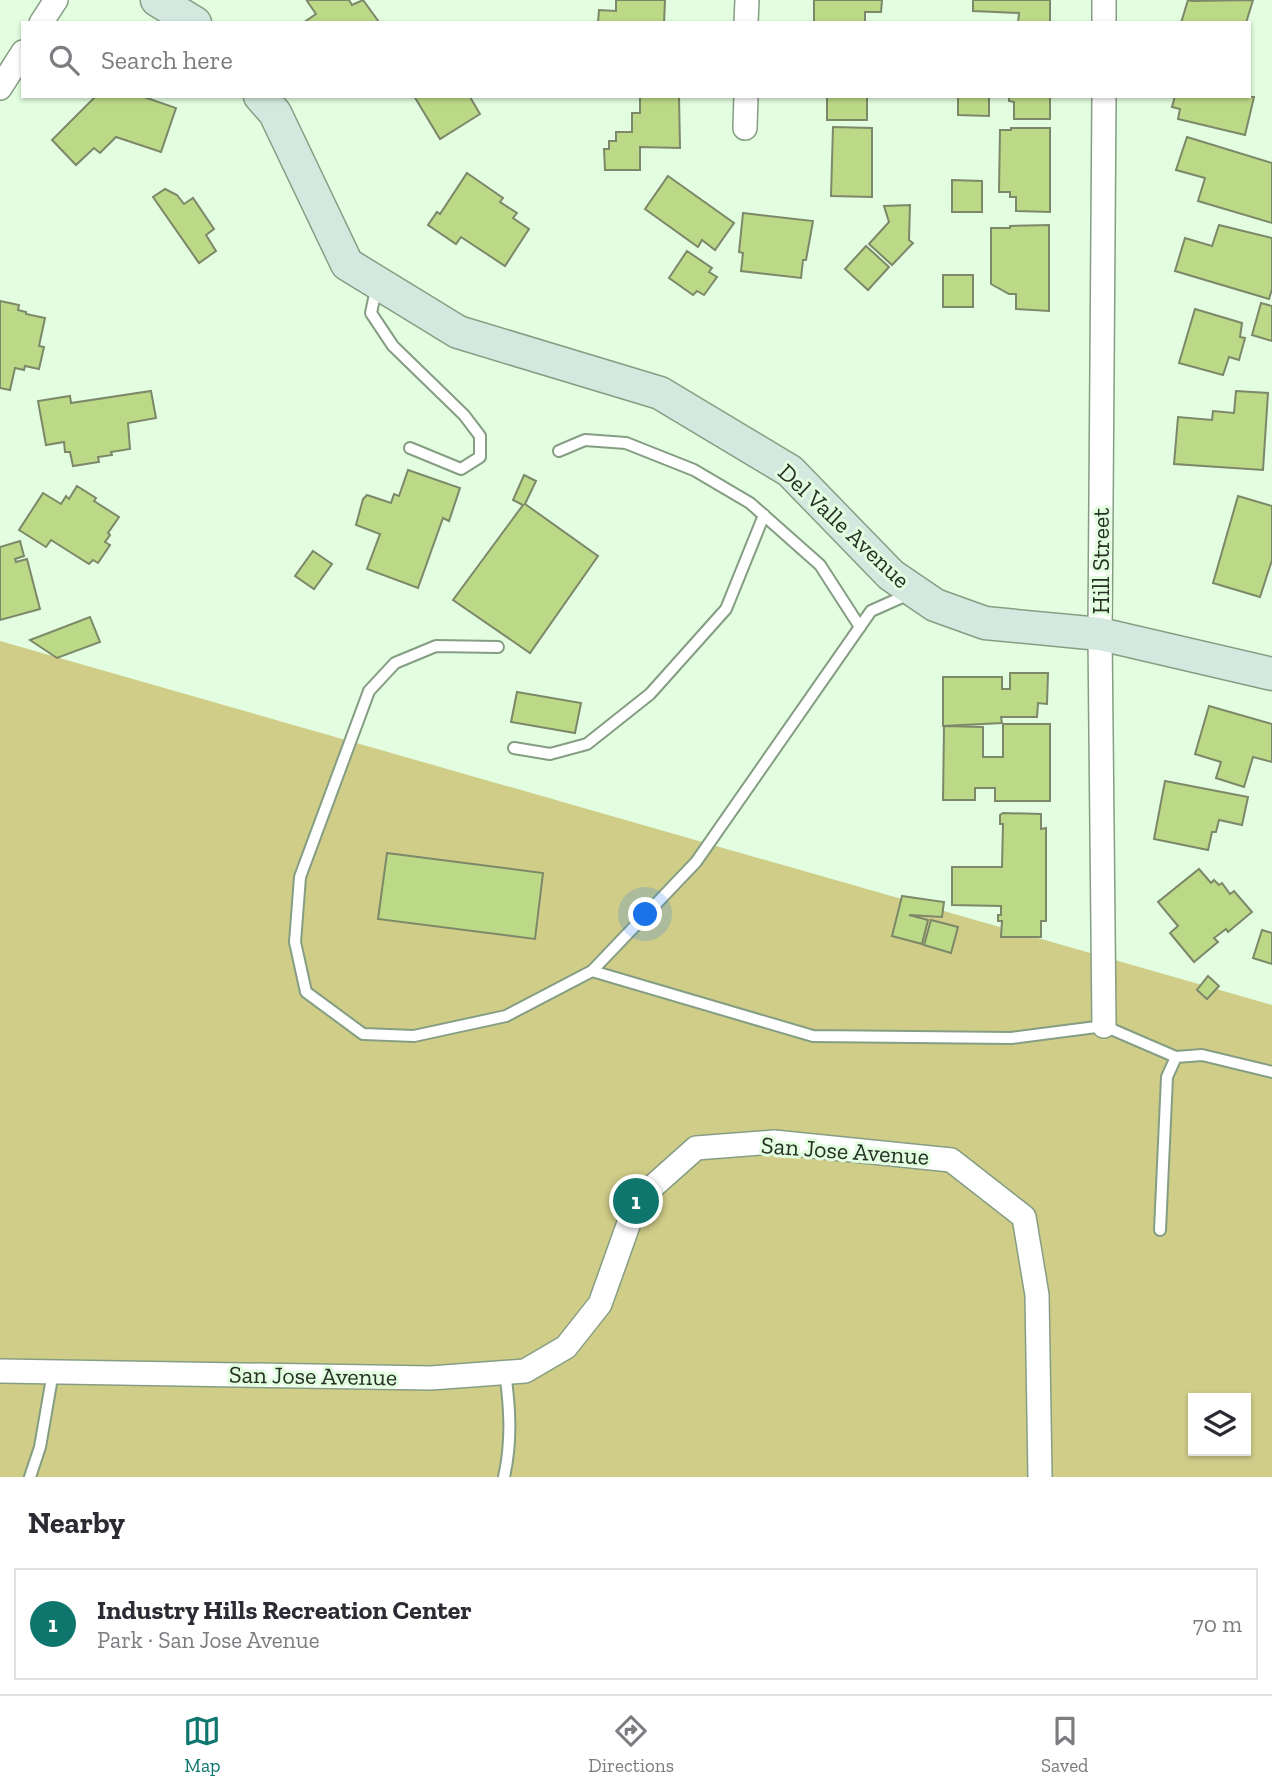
<!DOCTYPE html>
<html lang="en">
<head>
<meta charset="utf-8">
<style>
  :root { --surface:#fff; --page:#f2f2f3; --text:#2b2b33; --muted:#7c7c81; --line:#e1e1e2; --accent:#0f766e }
  body { margin:0; font-family:"Zilla Slab",serif; background:var(--page); color:var(--text) }
  .controls { position:absolute; right:21px; bottom:21px; display:grid; overflow:hidden; border-radius:0px; box-shadow:0 2px 5px #0004 }
  .controls button { width:63px; height:63px; display:grid; place-items:center; padding:0; border:0; border-bottom:2px solid var(--line); background:var(--surface); color:var(--text); font:35px sans-serif }
  .you { position:absolute; left:646px; top:915px; width:24px; height:24px; margin:-18px; border:5px solid #fff; border-radius:50%; background:#1a73e8; box-shadow:0 0 0 10px #1a73e833 }
  .badge { display:grid; place-items:center; width:46px; height:46px; border-radius:50%; background:var(--accent); color:#fff; font-size:23px; font-weight:700 }
  .pin { position:absolute; translate:-50% -50%; border:4px solid #fff; box-shadow:0 2px 7px #0006 }
  .list { margin:0; padding:0; list-style:none }
  h2 { display:flex; justify-content:space-between; align-items:center; height:91px; margin:0; padding:0 28px; font-size:30px }
  h2 small { font-size:23px; font-weight:400; color:var(--muted) }
  .list li { display:grid; grid-template-columns:46px 1fr auto; gap:21px; align-items:center; box-sizing:border-box; height:112px; margin:0 14px 14px; padding:0 14px; border:2px solid var(--line); border-radius:0px }
  .list b { display:block; font-size:26px; white-space:nowrap }
  .list p { margin:0; font-size:23px; white-space:nowrap; color:var(--muted) }
  .list em { font-size:23px; font-style:normal; color:var(--muted) }
  .icon { flex:none; width:38px; height:38px; fill:none; stroke:currentColor; stroke-width:2; stroke-linecap:round; stroke-linejoin:round }
  .map { position:relative; flex:none; width:1272px; height:1477px; overflow:hidden }
  .search { position:absolute; background:var(--surface); box-shadow:0 2px 5px #0004; left:21px; right:21px; top:21px; height:77px; display:flex; align-items:center; gap:18px; box-sizing:border-box; padding:0 24px; border-radius:0px; color:var(--muted); font-size:26px }
  .sheet { height:217px; background:var(--surface) }
  nav { display:flex; justify-content:space-around; align-items:center; box-sizing:border-box; height:98px; border-top:2px solid var(--line); background:var(--surface); font-size:19px; color:var(--muted) }
  nav a { display:grid; justify-items:center; gap:4px }
  nav .on { color:var(--accent) }
  .map>svg:first-child { display:block }
</style>
</head>
<body>
<div class="map">
<svg width="1272" height="1477" viewBox="0 0 1272 1477">
  <rect width="100%" height="100%" fill="#e2fddf"/>
  <path fill="#d0cd89" fill-rule="evenodd" d="M0,641L1272,1005V1477H0ZM1193,1398H1246V1451H1193Z"/>
  <g fill="#bcd987" stroke="#7d8869" stroke-width="2">
    <path d="M309,0H349L352,5L363,0L379,22L303,23L316,14L307,1Z"/>
    <path d="M616,0H665L664,23H598L599,10L616,11Z"/>
    <path d="M814,0H882L881,12H865V23L814,22Z"/>
    <path d="M973,0H1050V23H1018L1019,13L973,11Z"/>
    <path d="M1188,0L1192,1L1253,0L1246,23H1181Z"/>
    <path d="M96,96H141L176,108L161,152L116,137L100,153L94,148L76,165L52,140Z"/>
    <path d="M414,96H471L470,97L480,114L440,139Z"/>
    <path d="M640,96H679L680,148L640,147V170H605L604,149H609V141H616V132H632V113H640Z"/>
    <rect x="827" y="96" width="40" height="24"/>
    <path d="M958,96H989V116L958,115Z"/>
    <path d="M1009,96H1050V119H1014V102L1009,101Z"/>
    <path d="M1175,96L1254,97L1245,135L1178,119L1180,109L1172,107Z"/>
    <path d="M833,127L872,128V197L831,196Z"/>
    <path d="M1011,128H1050V212L1016,211V197H1010V192H999L1000,130H1011Z"/>
    <path d="M1187,137L1272,163V223L1198,201L1205,178L1176,170Z"/>
    <path d="M467,173L503,198L500,202L517,213L513,218L529,229L505,266L461,237L456,244L428,225L437,212L440,214Z"/>
    <path d="M668,176L734,223L715,250L702,240L698,247L645,209Z"/>
    <path d="M952,180L982,181V212H952Z"/>
    <path d="M165,189L177,195L184,204L193,198L214,229L206,235L216,251L199,263L153,197Z"/>
    <path d="M910,205L909,240L913,243L892,265L869,244L889,222L884,206Z"/>
    <path d="M743,213L813,221L806,260H803L801,278L741,271L743,253L739,252Z"/>
    <path d="M1049,225V311L1016,309V294H1009L991,284V228H1010V226Z"/>
    <path d="M1219,225L1272,238V289L1269,299L1175,271L1185,238L1212,246Z"/>
    <path d="M866,246L889,267L868,290L845,269Z"/>
    <path d="M687,251L712,268L709,272L717,277L704,295L697,291L693,295L669,278Z"/>
    <rect x="943" y="275" width="30" height="32"/>
    <path d="M0,301L19,305L18,310L26,312V314L45,318L39,346L44,347L39,369L25,366L24,370L15,368L10,390L0,388Z"/>
    <path d="M1261,303L1272,306V341L1252,335Z"/>
    <path d="M1195,309L1242,323L1240,337L1245,338L1239,360L1229,357L1223,375L1179,363Z"/>
    <path d="M151,391L156,418L128,423L130,449L111,452L112,455L98,457L99,462L73,466L70,452H65L64,442L46,445L38,401L70,396L71,403Z"/>
    <path d="M1236,391L1268,393L1263,470L1174,464L1178,417L1212,420L1213,411L1234,413Z"/>
    <path d="M408,470L460,488L449,521L443,518L418,588L367,569L380,534L356,525L363,499L367,495L391,503L394,494L399,496Z"/>
    <path d="M524,475L536,481L525,504L598,556L530,653L453,600L523,505L513,500Z"/>
    <path d="M77,486L96,498L94,501L119,517L108,533L110,535L105,542L110,545L98,563L93,560L89,564L51,540L46,547L19,530L43,493L61,504L66,496L69,499Z"/>
    <path d="M1238,496L1272,506V560L1260,597L1213,583Z"/>
    <path d="M20,541L24,556L15,559L16,562L27,559L40,609L0,620V547Z"/>
    <path d="M313,551L332,564L314,589L295,576Z"/>
    <path d="M90,617L100,642L57,658L30,640Z"/>
    <path d="M1010,673H1048L1047,704L1038,703L1037,717H1001L1002,723L943,726V677H1002V689H1010Z"/>
    <path d="M517,692L581,703L575,733L511,722Z"/>
    <path d="M1209,706L1272,724V762L1253,757L1244,787L1216,778L1221,762L1195,754Z"/>
    <path d="M1003,724H1050V801H995V788H975V800H943L944,726L983,727V757H1003Z"/>
    <path d="M1165,781L1248,797L1242,825L1219,820L1216,832H1212L1208,850L1154,839Z"/>
    <path d="M1003,813L1041,814V829L1046,828V921H1041V937H1001L1002,921H998V915H1001V906L952,905V867H1002L1003,824H1000V815Z"/>
    <path d="M387,853L543,873L535,939L378,919Z"/>
    <path d="M1199,869L1211,883L1214,880L1219,885L1222,883L1230,894L1234,891L1252,912L1228,932L1226,929L1214,938L1218,942L1194,962L1170,933L1178,926L1158,902Z"/>
    <path d="M902,896L944,902L942,917L909,915L928,920L922,944L892,936Z"/>
    <path d="M931,920L958,927L951,953L924,945Z"/>
    <path d="M1262,930L1272,933V964L1253,958Z"/>
    <path d="M1208,976L1219,986L1207,999L1197,990Z"/>
  </g>
  <g fill="none" stroke-linecap="round" stroke-linejoin="round">
    <g stroke="#859e83" stroke-width="14">
      <g id="lane">
        <path d="M377,285L371,313L393,346L464,415L480,436V457L461,469L410,448"/>
        <path d="M559,451L585,440L626,443L694,470L750,503L820,565L860,627"/>
        <path d="M498,647L436,646L395,663L369,691L300,877L295,942L306,992L363,1034L414,1036L506,1016L592,971L696,862L871,611L909,594"/>
        <path d="M514,748L550,754L587,744L650,694L726,609L764,515"/>
        <path d="M592,971L813,1036L1011,1038L1104,1026L1176,1057"/>
        <path d="M1160,1230L1167,1077L1176,1057L1202,1055L1272,1072"/>
        <path d="M30,1477L40,1447L53,1372"/>
        <path d="M504,1477C512,1441 510,1408 505,1372"/>
      </g>
    </g>
    <g stroke="#859e83" stroke-width="26">
      <g id="street">
        <path d="M41,23L56,0"/>
        <path d="M746,23L747,0"/>
        <path d="M1104,23V0"/>
        <path d="M0,88L23,52"/>
        <path d="M1104,96L1100,634L1104,1026"/>
        <path d="M745,128L746,96"/>
        <path d="M0,1371L431,1378L525,1371L566,1347L600,1304L630,1220L650,1189L696,1148L774,1142L951,1160L1024,1217L1037,1295L1040,1477"/>
      </g>
    </g>
    <g stroke="#859e83" stroke-width="35">
      <g id="secondary">
        <path d="M157,0L195,23"/>
        <path d="M260,96L275,113L347,264L458,332L660,393L790,471L891,575L935,605L985,623L1100,634L1272,674"/>
      </g>
    </g>
    <use href="#lane" stroke="#fff" stroke-width="10"/>
    <use href="#street" stroke="#fff" stroke-width="23"/>
    <use href="#secondary" stroke="#d3e8de" stroke-width="32"/>
  </g>
  <g text-anchor="middle" stroke-width="6" stroke-linejoin="round" paint-order="stroke">
    <g font-size="24" fill="#273126" stroke="#e2fddf">
      <text transform="translate(844 526) rotate(43)" y="8">Del Valle Avenue</text>
      <text transform="translate(1101 561) rotate(-90)" y="8">Hill Street</text>
      <text transform="translate(845 1151) rotate(4)" y="8">San Jose Avenue</text>
      <text transform="translate(313 1376) rotate(1)" y="8">San Jose Avenue</text>
    </g>
  </g>
</svg>
<div class="controls">
<button><svg class="icon" aria-label="layers" viewBox="0 0 24 24"><path d="M12 4l9 5-9 5-9-5zM3 14l9 5 9-5"/></svg></button>
</div>
<div class="you"></div>
<div class="pin badge" style="left:636px;top:1201px">1</div>
<div class="search"><svg class="icon" aria-label="search" viewBox="0 0 24 24"><circle cx="10" cy="10" r="6"/><path d="M15 15l6 6"/></svg>Search here</div>
</div>
<section class="sheet">
<h2>Nearby<small></small></h2>
<ul class="list">
<li><span class="badge">1</span><div><b>Industry Hills Recreation Center</b><p>Park · San Jose Avenue</p></div><em>70 m</em></li>
</ul>
</section>
<nav>
<a class="on"><svg class="icon" aria-label="map" viewBox="0 0 24 24"><path d="M3 6l6-2 6 2 6-2v14l-6 2-6-2-6 2zM9 4v14M15 6v14"/></svg>Map</a>
<a><svg class="icon" aria-label="directions" viewBox="0 0 24 24"><path d="M12 3l9 9-9 9-9-9zM9 14v-3h6M13 9l2 2-2 2"/></svg>Directions</a>
<a><svg class="icon" aria-label="saved" viewBox="0 0 24 24"><path d="M7 4h10v16l-5-4-5 4z"/></svg>Saved</a>
</nav>
</body>
</html>
